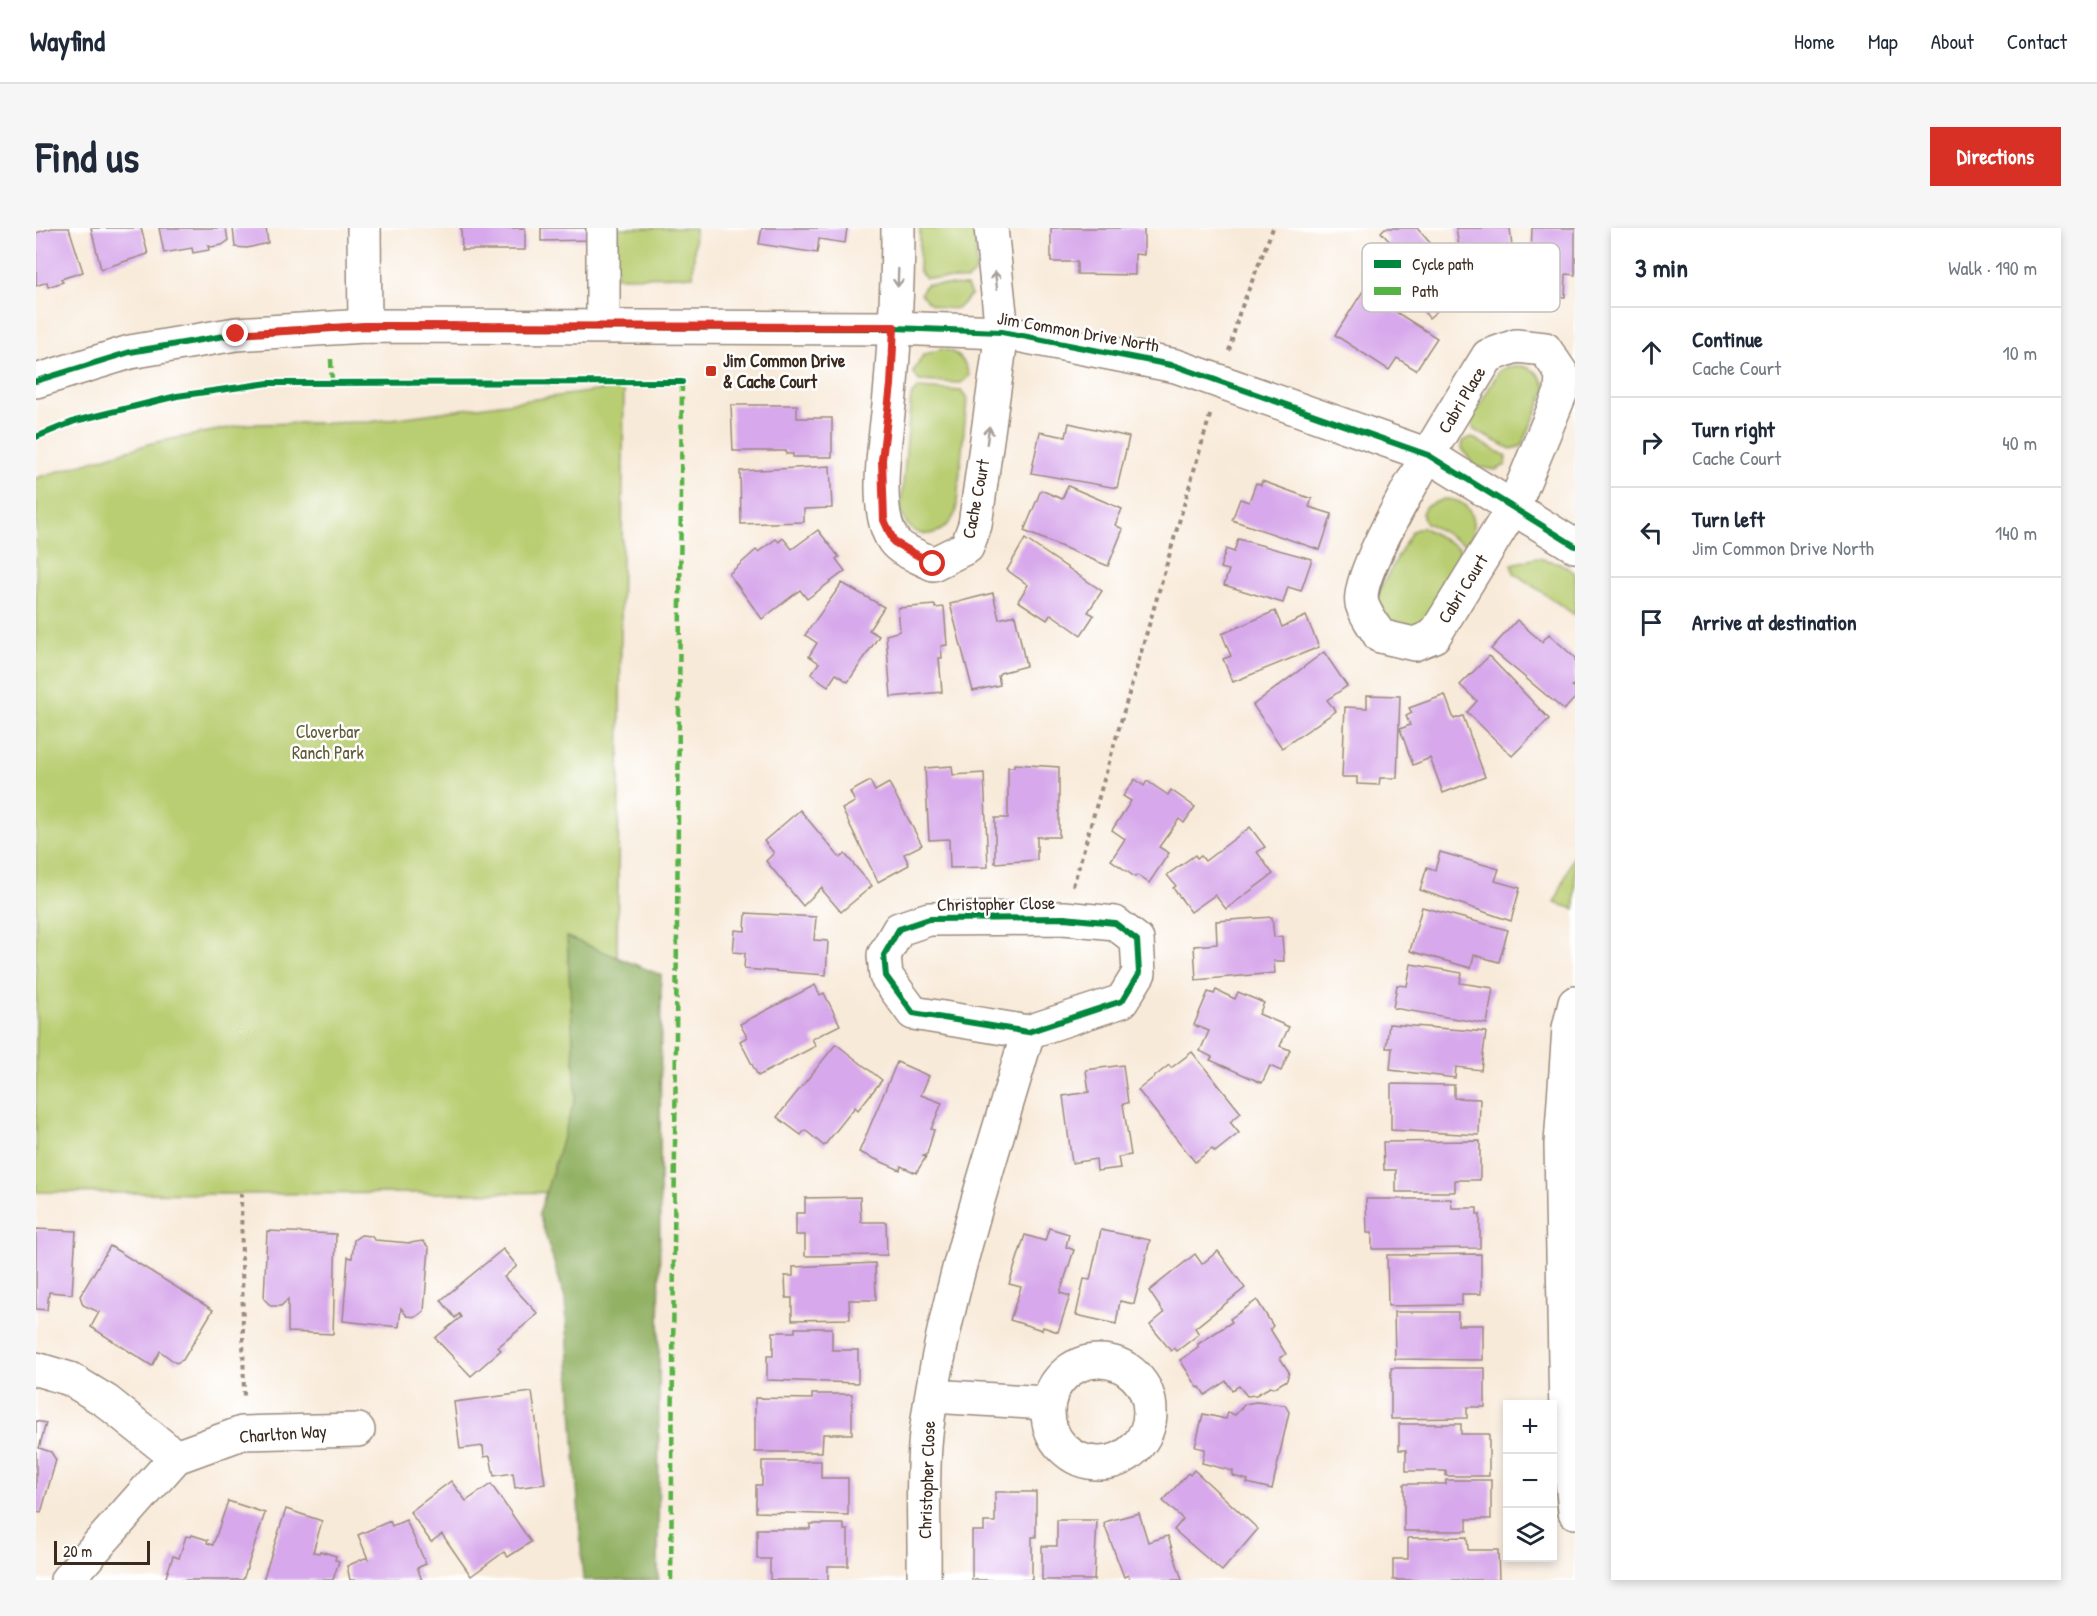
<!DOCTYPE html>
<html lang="en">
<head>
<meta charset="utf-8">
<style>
  :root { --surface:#fff; --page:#f6f6f7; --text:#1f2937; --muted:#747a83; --line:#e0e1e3; --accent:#d93025 }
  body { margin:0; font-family:"Patrick Hand",sans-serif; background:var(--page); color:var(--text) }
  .controls { position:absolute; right:18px; bottom:18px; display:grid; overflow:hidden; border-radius:0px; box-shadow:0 3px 9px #0003 }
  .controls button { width:54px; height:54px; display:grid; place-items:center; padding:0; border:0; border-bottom:2px solid var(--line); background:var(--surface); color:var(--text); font:30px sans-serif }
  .scale { position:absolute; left:18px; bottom:15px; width:96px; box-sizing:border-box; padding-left:6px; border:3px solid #3b2a1e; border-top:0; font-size:16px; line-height:21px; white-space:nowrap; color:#3b2a1e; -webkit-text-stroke:4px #fff; paint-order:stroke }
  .stop { position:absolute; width:18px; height:18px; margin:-14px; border:4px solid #d93025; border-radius:50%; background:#fff }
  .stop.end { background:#d93025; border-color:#fff; box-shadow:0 2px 6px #0008 }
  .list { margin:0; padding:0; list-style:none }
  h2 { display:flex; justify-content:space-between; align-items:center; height:78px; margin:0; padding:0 24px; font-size:26px }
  h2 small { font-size:20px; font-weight:400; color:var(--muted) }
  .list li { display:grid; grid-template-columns:39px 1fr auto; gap:18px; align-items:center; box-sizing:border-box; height:90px; padding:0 24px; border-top:2px solid var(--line) }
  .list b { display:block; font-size:22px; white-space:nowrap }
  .list p { margin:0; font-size:20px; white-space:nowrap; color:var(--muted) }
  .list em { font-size:20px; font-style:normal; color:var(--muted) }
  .icon { flex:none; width:33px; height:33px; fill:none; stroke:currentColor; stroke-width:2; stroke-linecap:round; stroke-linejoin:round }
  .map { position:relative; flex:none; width:1539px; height:1352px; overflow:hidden; border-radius:0px }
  header { display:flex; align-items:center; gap:36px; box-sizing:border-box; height:84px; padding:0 30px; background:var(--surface); border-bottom:2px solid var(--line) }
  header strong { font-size:28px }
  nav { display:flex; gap:33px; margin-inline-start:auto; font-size:21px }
  .intro { display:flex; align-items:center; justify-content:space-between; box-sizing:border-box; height:144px; padding:0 36px }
  h1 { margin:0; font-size:42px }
  .button { padding:15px 27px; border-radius:0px; background:var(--accent); color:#fff; font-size:21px; font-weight:700 }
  main { display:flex; gap:36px; padding:0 36px }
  aside { flex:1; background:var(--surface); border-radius:0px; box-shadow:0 3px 9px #0003 }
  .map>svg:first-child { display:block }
</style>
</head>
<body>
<header>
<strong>Wayfind</strong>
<nav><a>Home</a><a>Map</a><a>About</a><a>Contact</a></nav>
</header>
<div class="intro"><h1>Find us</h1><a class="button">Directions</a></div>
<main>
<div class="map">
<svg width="1539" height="1352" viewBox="0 0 1539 1352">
  <rect width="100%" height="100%" fill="#fff"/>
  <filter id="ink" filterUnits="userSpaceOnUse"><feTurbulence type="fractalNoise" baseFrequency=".0167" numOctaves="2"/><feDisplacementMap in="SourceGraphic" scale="12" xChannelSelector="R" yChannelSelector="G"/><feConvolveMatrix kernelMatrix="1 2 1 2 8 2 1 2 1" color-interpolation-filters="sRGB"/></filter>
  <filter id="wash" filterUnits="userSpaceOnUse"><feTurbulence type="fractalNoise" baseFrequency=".008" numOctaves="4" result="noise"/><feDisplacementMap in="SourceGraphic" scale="24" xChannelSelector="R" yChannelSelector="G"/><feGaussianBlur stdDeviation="1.35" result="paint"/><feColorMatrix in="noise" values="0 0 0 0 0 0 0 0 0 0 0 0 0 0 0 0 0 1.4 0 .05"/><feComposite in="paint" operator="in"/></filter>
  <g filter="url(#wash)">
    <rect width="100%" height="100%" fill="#f8ead9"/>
    <g fill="#b9ce72" stroke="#7a7c48" stroke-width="1.5">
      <path d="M580,0H659L657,48L580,49Z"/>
      <path d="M884,0H940V44L931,52L890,50L883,43Z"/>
      <path d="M890,56L931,58L935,67L922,80C906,82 893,79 885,65Z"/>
      <path d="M905,121C921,123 930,133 933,148L925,155L883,153L877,144L887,127Z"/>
      <path d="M1484,138C1497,139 1508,148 1510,162L1486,218L1475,221L1438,202L1435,192L1463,143L1471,139Z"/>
      <path d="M588,159L578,964L189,966L0,964V250L116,215L213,196L334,194Z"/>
      <path d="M882,160L925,163L931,171L920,284C907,314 870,314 865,280L875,168Z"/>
      <path d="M1435,209L1470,228V237L1459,242L1438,238L1426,220L1427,213Z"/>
      <path d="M1408,271C1435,271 1442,293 1434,315L1428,316L1389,294L1386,285L1390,278Z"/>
      <path d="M1386,299L1423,320C1423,325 1425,330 1423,334C1418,348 1396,390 1384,397C1361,409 1340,384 1343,363L1376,303Z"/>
      <path d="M1501,330L1524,335L1539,345V387L1478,345L1476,336Z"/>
      <path d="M1539,623V681L1519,675Z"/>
    </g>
    <path fill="#92b164" stroke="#666e41" stroke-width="1.5" d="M531,709L625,747L622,1352H547L529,1070L503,986L540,868Z"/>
    <g id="blocks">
      <g fill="#d7a8eb">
        <path d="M16,0H33L47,44L25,51L27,54L12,59L11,54L0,58V5Z"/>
        <path d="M55,0H105L112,26L65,41Z"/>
        <path d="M123,0H190L192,13L186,17L175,19L172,17L173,22L157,25L156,20L128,25Z"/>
        <path d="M197,0H230L232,15L211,20L199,19Z"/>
        <path d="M425,0H489V22H426Z"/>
        <path d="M505,0H552V12L505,13Z"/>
        <path d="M726,0H811L809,15L783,11L781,25L723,16Z"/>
        <path d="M1015,0H1108V27L1099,26V47L1041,46V34H1015Z"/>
        <path d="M1349,0H1381L1411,34L1400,43L1421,66L1393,90L1339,24L1353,13L1345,4Z"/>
        <path d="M1420,0H1474L1481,66L1444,69L1441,42L1427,44Z"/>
        <path d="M1496,0H1539V47L1530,46L1529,69L1489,67L1491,30H1495Z"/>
        <path d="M1327,63L1401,110L1380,142L1361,130L1353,142L1299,107Z"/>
        <path d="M695,177H761V190H796V229H757V226H750V223H697Z"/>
        <path d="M1033,195L1093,209L1081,260L995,245L1004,204L1030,209Z"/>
        <path d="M794,238L796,280L768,281V294L705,296L704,243Z"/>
        <path d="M1226,253L1276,271L1273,279L1296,286L1284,322L1196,292L1204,271L1213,274L1220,255L1225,257Z"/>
        <path d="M1032,258L1086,281L1079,297L1087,301L1072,338L988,303L1005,262L1026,271Z"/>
        <path d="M782,302L803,329L800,331L809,343L771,371L764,362L726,391L693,346L720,322L722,324L740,311L743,314L747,310L756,321Z"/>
        <path d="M989,311L1066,363L1052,384L1058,387L1045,407L1015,386L1011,392L982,373L992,357L971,342Z"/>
        <path d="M1202,311L1276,331L1265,363L1252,359L1247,375L1188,357L1193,342L1184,340L1190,321L1198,324Z"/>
        <path d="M806,355L848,379L833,402L843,408L812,454L800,446L792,458L775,446L783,435L773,428L781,415L769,407Z"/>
        <path d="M957,365L963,391L979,387L990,438L964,445L962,448L964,457L937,463L914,376Z"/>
        <path d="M899,377V380L908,379L911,417L905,418L906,430H903L906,464L855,469L850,407L864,403L862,380Z"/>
        <path d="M1239,383L1246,399L1270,388L1283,419L1197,454L1187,431L1195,428L1186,406Z"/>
        <path d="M1481,392L1506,414L1513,406L1539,430V455L1536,458L1539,460V470L1528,482L1455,421Z"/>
        <path d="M1288,424L1311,458L1291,472L1300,483L1246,520L1217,477Z"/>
        <path d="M1453,428L1513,491L1476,528L1431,484L1441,473L1424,457Z"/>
        <path d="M1331,467L1364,468L1361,550H1344L1343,557L1321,556V549H1306L1309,479L1331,480Z"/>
        <path d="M1409,467L1418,491L1427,488L1449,549L1407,565L1394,530L1377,537L1364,501L1374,497L1370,488L1376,485L1373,480Z"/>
        <path d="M978,536L1023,539V609H1001V632L959,635V590H972V539H978Z"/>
        <path d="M916,538L917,547L948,545L952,639L914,640L913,611L893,612L889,540Z"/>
        <path d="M1099,551L1108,558L1111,553L1132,567L1135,562L1159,579L1148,595L1143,591L1123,619L1133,625L1113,655L1101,647L1099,649L1075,632L1089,611L1076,602L1095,573L1087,568Z"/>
        <path d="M834,553L839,563L853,555L886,617L868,626L873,637L842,654L806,581L819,574L814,564Z"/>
        <path d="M764,582L804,630L809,626L836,658L805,684L787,663L786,659L767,678L730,633L738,625L728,613Z"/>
        <path d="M1214,599L1229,619L1221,624L1237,646L1190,681L1179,667L1155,684L1137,660L1140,658L1131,647L1159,627L1161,630L1165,628L1169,633Z"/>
        <path d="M1404,624L1463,641L1459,653L1484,660L1475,693L1384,662L1391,639L1399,642Z"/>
        <path d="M1386,679L1472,702L1463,734L1438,727L1435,740L1374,723Z"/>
        <path d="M710,685L780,689L778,712L792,713L790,747L708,741L709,725L697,724L699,702L709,703Z"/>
        <path d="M1236,689L1238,709L1246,708L1248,733H1238L1239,745L1160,752L1158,718L1181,716L1180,693Z"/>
        <path d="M1375,736L1426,745L1424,755L1457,760L1451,796L1357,780L1361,757L1371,758Z"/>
        <path d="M779,757L784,767L788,765L804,797L776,811L780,818L722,848L704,813L711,809L704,796Z"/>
        <path d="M1180,762L1199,771L1202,764L1228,775L1223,786L1253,799L1244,818L1254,822L1245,843L1234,838L1226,855L1174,832L1176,829L1164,823L1173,803L1158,797L1172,764L1178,766Z"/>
        <path d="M1353,796L1450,804L1445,842L1420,839L1419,850L1354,842L1356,820H1350Z"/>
        <path d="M800,816L846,852L822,882L819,879L788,918L769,902L765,907L741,889Z"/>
        <path d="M1156,824L1205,885L1194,894L1203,905L1179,924L1176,921L1159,934L1102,862L1133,837L1135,840Z"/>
        <path d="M861,834L893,848L885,867L906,875L895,901L898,902L891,926L887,928L890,929L880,945L865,938L864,942L823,924Z"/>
        <path d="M1087,837L1092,875L1087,876L1095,927L1082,929L1084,940L1061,943L1060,931L1036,935L1027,868L1053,864L1050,842Z"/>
        <path d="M1355,856L1418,857V870L1444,871L1443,907L1355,902Z"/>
        <path d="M1444,913V952H1419V964H1360V942H1348L1347,914Z"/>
        <path d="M824,969L825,994H850L851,1027L769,1028V1007H760V985H769V970Z"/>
        <path d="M1330,971H1415L1416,980H1441V986H1444V1020L1336,1021V1005H1331Z"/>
        <path d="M1013,1000L1033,1006L1030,1019L1038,1022L1024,1065L1034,1068L1022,1104L1007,1099L1006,1102L974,1092L985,1059L973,1056L989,1007L1009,1013Z"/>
        <path d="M0,1001L40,1003L36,1066L13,1064L11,1082L0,1081Z"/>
        <path d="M1065,1002L1114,1012L1098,1076L1084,1073L1080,1096L1040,1087L1048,1051L1054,1052Z"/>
        <path d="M231,1003L300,1006L297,1106L252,1104V1071L245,1078H235L228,1071Z"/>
        <path d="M325,1007L335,1008L339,1012L374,1015L387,1013L393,1020L388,1083L380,1089L371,1088L365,1080L363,1099L307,1093L312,1029L316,1030L318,1012Z"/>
        <path d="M74,1018L177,1082L147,1132L140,1135L124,1123L116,1138L55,1099L63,1084L47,1077L44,1068Z"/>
        <path d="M467,1021L481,1038L468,1049L502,1086L462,1119L465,1122L435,1148L399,1110L425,1089L423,1086L419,1090L405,1072Z"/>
        <path d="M1182,1023L1209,1060L1159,1100L1163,1106L1141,1123L1138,1120L1135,1123L1114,1097L1128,1085L1113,1063L1159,1026L1166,1036Z"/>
        <path d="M1445,1026V1066H1426V1077L1352,1078L1351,1027Z"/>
        <path d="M839,1035L840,1072H813L814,1091L756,1092V1070H750L749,1048H757V1039Z"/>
        <path d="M1221,1072L1237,1098L1234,1101L1250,1126L1244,1130L1253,1144L1251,1152L1238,1160L1234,1159L1220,1167L1211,1168L1203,1158L1196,1162L1190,1153L1169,1167L1164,1159L1162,1160L1144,1132L1162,1120V1116L1196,1094L1194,1091Z"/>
        <path d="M1358,1084H1422V1097H1447V1132L1359,1131Z"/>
        <path d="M759,1100H796V1122H822V1155L731,1152V1128H737V1104H759Z"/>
        <path d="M1355,1140H1449V1179H1431V1190L1355,1191Z"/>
        <path d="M496,1164L509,1256L479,1260L477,1245L458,1248L454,1228L448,1229L447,1218L424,1221L418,1174Z"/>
        <path d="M776,1166H816V1206H787L786,1224H719V1170L776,1171Z"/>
        <path d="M1220,1174L1249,1177L1253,1184L1236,1261L1211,1255L1212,1252L1197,1248V1243L1166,1235L1169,1221L1159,1219L1167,1186L1190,1191L1192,1184L1199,1187L1209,1176Z"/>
        <path d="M0,1193L10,1195L3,1220L15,1224L20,1232L5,1285L0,1284Z"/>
        <path d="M1363,1196H1425V1206H1453V1248H1410V1243H1370V1222H1363Z"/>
        <path d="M726,1233H785V1250H812V1287L720,1284V1257H726Z"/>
        <path d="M1158,1242L1222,1301L1186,1343L1138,1302L1147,1291L1127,1273L1152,1245L1154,1247Z"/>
        <path d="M1410,1252H1455V1291H1431V1303H1368V1256H1410Z"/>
        <path d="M415,1253L430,1273L455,1256L495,1314L472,1329L468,1324L435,1348L406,1306L395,1314L374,1284Z"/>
        <path d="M959,1264H1000V1309H996V1352H936V1303H948V1294H959Z"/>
        <path d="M192,1273L229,1285L207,1352H129L137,1328L143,1330L150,1308L155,1309L156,1307L172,1312L171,1315L177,1317Z"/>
        <path d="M250,1281L286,1293L277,1324L283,1325L284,1323L300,1328L299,1332L303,1333L297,1352H227Z"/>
        <path d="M1103,1285L1112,1314L1132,1308L1146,1352H1094L1092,1347L1088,1349L1068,1296L1072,1293Z"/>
        <path d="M370,1292L390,1336L381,1340L386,1352H314L311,1338L329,1330L332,1331L322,1307L354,1293L356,1298Z"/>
        <path d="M1021,1292H1061L1058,1352H1006V1318H1021Z"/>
        <path d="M774,1296H808V1302H812V1338H792V1352H734V1331H721V1301H774Z"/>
        <path d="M1431,1309L1432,1322H1462L1463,1352H1357V1331H1372V1310Z"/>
      </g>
    </g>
  </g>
  <g filter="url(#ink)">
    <use href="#blocks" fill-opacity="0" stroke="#9a8a7c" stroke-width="1.5"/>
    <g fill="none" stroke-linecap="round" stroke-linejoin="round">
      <g stroke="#9a8a7c" stroke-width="36">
        <g id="minor">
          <path d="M328,0L329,98"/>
          <path d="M862,0C862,52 859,104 855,155C853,194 834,281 858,313C865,323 886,330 897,336L931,319L939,297L966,104L955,0"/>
          <path d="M567,98V0"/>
          <path d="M1480,118L1509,121L1526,146L1525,164L1478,278L1398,408L1378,416L1344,408C1338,398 1329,386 1326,376C1317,341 1429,166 1452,128Z"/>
          <path d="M0,153L94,124L200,106L329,98L858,100L966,104L1140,138L1392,227L1539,318"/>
          <path d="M1028,690L1079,695L1101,712L1103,745L1086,773L992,804L877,785L850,748L848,727L863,701L893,691Z"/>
          <path d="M1539,775L1533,800L1525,916L1530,1190L1539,1284"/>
          <circle cx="1063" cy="1184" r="51"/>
          <path d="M0,1141L34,1151L70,1173L140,1229"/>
          <path d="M896,1168L1010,1175"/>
          <path d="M31,1352L140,1229L206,1205L322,1202"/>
          <path d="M888,1352C889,1304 885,1253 890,1206C907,1069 954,936 992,804"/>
        </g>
      </g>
      <g stroke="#9a8a7c" stroke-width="4" stroke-dasharray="4.5 4.5" stroke-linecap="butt">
        <path d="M1193,123L1203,86L1237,0"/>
        <path d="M1037,658L1175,184"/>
        <path d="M205,965L208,1172"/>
      </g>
      <use href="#minor" stroke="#fff" stroke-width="33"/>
      <g stroke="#57b245" stroke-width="4.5" stroke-dasharray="9 4.5" stroke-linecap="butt">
        <path d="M295,131L296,155"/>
        <path d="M635,1352L646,154"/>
      </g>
      <g stroke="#fff" stroke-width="10">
        <g id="cycleway">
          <path d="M0,153L94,124L200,106L329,98L858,100L966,104L1140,138L1392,227L1539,318"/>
          <path d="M0,209L39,193L141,168L233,155L646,154"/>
          <path d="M1028,690L1079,695L1101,712L1103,745L1086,773L992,804L877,785L850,748L848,727L863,701L893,691Z"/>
        </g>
      </g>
      <use href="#cycleway" stroke="#00873e" stroke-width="6"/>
    </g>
    <defs><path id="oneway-shaft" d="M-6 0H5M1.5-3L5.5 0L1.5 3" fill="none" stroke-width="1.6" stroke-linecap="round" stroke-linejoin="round" transform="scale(1.5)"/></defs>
    <g stroke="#a79f9a">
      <use href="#oneway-shaft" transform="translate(862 50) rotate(92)"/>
      <use href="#oneway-shaft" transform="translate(960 52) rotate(-97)"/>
      <use href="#oneway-shaft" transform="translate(952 207) rotate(-82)"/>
    </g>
  </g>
  <g fill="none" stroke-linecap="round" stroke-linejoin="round" filter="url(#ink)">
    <path stroke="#d93025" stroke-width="8" d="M200,106L329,98L858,99L855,157L846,232L848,292L858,314L897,336"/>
  </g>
  <rect fill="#c8321e" stroke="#fff" stroke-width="2" x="669" y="137" width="12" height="12" rx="3"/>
  <g text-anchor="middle" stroke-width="5" stroke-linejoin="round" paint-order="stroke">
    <g font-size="18" fill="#3b2a1e" stroke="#fff">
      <text transform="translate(1042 104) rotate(10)" y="6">Jim Common Drive North</text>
      <text transform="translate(1426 172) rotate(-59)" y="6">Cabri Place</text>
      <text transform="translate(940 271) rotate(-79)" y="6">Cache Court</text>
      <text transform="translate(1427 361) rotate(-58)" y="6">Cabri Court</text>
      <text transform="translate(960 676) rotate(-1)" y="6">Christopher Close</text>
      <text transform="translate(247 1206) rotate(-4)" y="6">Charlton Way</text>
      <text transform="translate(891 1252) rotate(-88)" y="6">Christopher Close</text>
    </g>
    <g font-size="18" font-weight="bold" fill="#3b2a1e" stroke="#fff" text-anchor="start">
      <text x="687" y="139">Jim Common Drive<tspan x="687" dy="21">&amp; Cache Court</tspan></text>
    </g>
    <g font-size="18" fill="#615b37" stroke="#fff">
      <text x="292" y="510">Cloverbar<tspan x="292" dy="21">Ranch Park</tspan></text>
    </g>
  </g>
  <rect x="1326" y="15" width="198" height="69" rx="9" fill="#fff" stroke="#c4bfbc" stroke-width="1.5"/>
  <rect x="1338" y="32" width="27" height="8" fill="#00873e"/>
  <rect x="1338" y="59" width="27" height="8" fill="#57b245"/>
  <g font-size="16" fill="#3b2a1e">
    <text x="1376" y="42">Cycle path</text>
    <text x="1376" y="69">Path</text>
  </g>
</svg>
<div class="controls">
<button>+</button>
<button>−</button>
<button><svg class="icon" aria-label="layers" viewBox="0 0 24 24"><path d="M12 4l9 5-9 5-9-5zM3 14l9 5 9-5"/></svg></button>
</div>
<div class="scale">20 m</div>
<div class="stop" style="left:897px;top:336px"></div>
<div class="stop end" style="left:200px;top:106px"></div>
</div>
<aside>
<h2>3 min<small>Walk · 190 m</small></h2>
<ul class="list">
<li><svg class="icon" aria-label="ahead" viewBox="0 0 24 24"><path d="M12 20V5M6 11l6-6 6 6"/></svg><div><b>Continue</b><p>Cache Court</p></div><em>10 m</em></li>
<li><svg class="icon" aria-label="right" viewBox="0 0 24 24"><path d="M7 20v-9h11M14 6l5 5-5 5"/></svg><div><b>Turn right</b><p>Cache Court</p></div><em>40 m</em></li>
<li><svg class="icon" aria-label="left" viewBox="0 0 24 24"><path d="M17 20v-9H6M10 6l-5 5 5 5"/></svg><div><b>Turn left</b><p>Jim Common Drive North</p></div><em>140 m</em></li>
<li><svg class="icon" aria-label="arrive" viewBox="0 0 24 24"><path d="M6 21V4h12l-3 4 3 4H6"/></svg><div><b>Arrive at destination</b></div></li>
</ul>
</aside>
</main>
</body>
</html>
